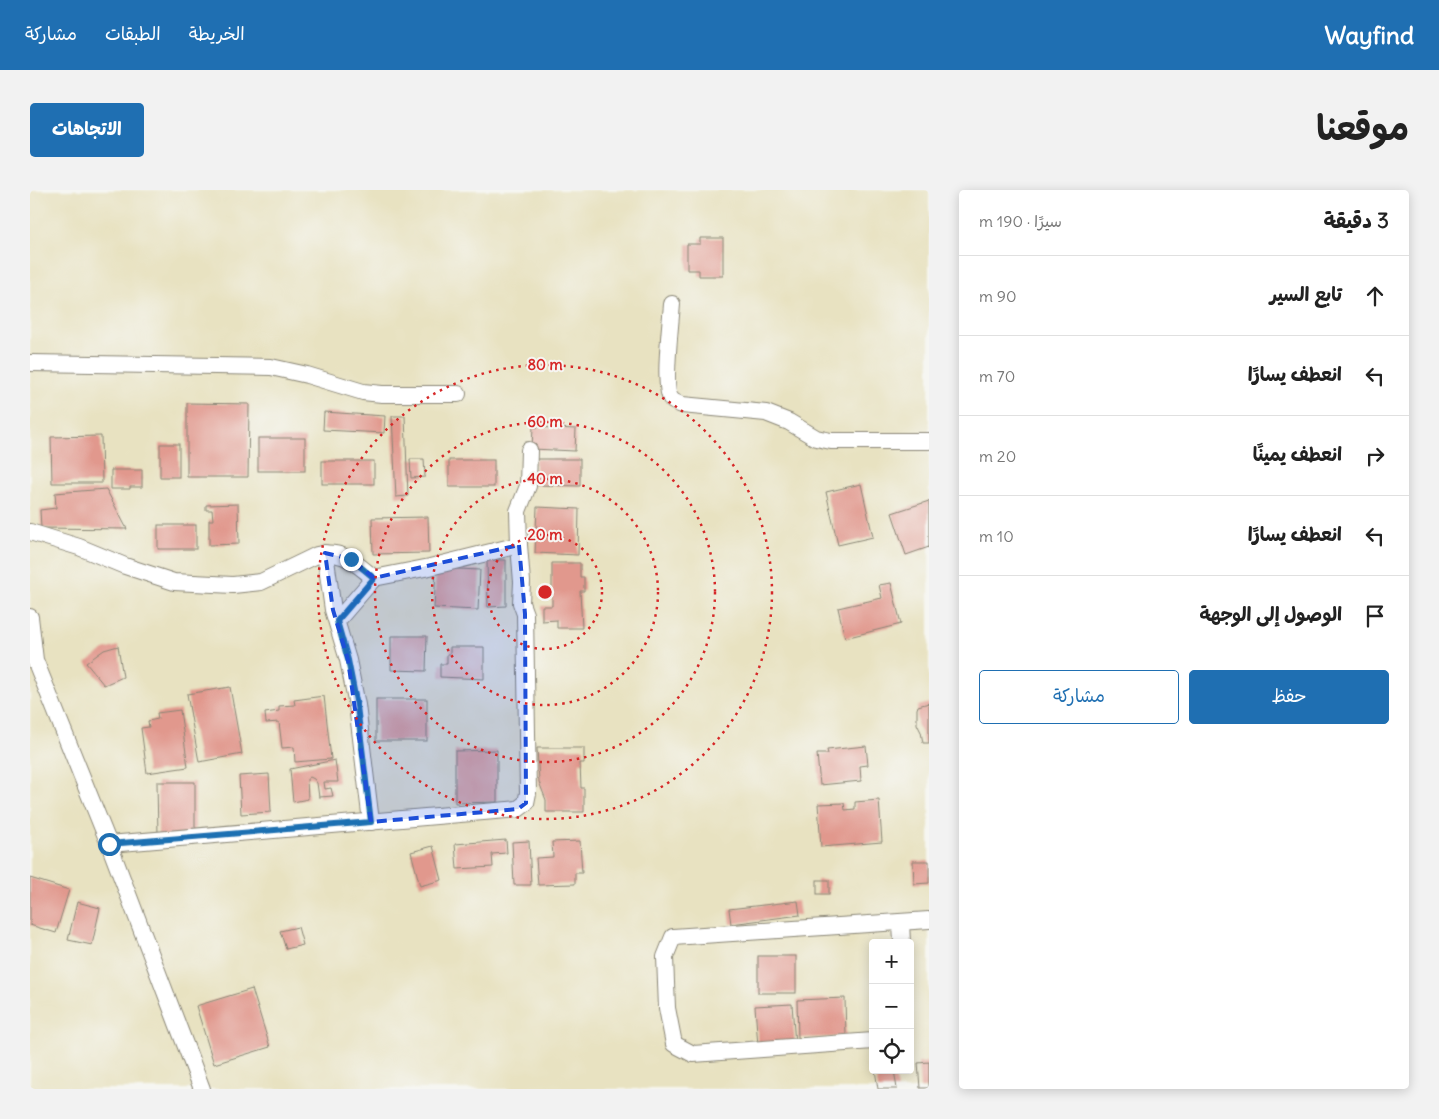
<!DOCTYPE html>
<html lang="ar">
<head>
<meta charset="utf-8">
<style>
  :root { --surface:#fff; --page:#f2f2f2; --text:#222; --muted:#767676; --line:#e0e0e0; --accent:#1f6fb2 }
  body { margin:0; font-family:Delius,"Playpen Sans Arabic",sans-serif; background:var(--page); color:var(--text); direction:rtl }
  .controls { position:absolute; right:15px; bottom:15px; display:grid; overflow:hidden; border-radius:5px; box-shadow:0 2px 12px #0003 }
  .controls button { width:45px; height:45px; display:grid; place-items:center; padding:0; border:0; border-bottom:1px solid var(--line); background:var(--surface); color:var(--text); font:25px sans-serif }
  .stop { position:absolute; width:15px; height:15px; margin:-11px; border:4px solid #1f6fb2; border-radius:50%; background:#fff }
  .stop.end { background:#1f6fb2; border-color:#fff; box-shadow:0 1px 5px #0008 }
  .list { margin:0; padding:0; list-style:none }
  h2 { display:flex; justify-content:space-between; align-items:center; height:65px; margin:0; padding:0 20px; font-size:21px }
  h2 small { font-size:16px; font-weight:400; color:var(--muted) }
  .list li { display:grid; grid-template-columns:32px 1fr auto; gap:15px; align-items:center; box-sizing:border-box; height:80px; padding:0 20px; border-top:1px solid var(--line) }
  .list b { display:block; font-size:19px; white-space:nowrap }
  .list em { font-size:16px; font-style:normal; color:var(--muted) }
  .actions { display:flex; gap:10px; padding:15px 20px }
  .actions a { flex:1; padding:11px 0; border:1px solid var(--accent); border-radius:5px; text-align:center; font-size:18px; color:var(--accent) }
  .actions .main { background:var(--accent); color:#fff }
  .icon { flex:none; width:28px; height:28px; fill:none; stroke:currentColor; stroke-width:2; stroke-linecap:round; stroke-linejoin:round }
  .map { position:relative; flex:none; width:899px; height:899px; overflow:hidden; direction:ltr; border-radius:5px }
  header { display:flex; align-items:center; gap:30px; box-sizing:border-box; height:70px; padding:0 25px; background:var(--accent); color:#fff }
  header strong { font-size:24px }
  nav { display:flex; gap:28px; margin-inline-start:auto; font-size:18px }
  .intro { display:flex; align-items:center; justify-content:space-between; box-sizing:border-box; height:120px; padding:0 30px }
  h1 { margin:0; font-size:35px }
  .button { padding:12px 22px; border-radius:5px; background:var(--accent); color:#fff; font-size:18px; font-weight:700 }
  main { display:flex; gap:30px; padding:0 30px }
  aside { flex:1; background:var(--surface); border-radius:5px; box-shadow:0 2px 12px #0003 }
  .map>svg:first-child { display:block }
</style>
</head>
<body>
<header>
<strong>Wayfind</strong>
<nav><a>الخريطة</a><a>الطبقات</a><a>مشاركة</a></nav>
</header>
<div class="intro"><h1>موقعنا</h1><a class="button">الاتجاهات</a></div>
<main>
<aside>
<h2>3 دقيقة<small>سيرًا · 190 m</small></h2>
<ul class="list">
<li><svg class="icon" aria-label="ahead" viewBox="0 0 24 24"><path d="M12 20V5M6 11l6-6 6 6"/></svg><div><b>تابع السير</b></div><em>90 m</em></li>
<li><svg class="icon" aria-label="left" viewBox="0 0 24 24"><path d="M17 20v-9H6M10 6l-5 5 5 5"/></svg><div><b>انعطف يسارًا</b></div><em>70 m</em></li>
<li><svg class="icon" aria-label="right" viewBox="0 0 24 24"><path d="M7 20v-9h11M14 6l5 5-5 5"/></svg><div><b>انعطف يمينًا</b></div><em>20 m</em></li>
<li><svg class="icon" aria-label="left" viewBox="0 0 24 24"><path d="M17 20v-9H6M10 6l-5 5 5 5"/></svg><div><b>انعطف يسارًا</b></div><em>10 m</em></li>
<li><svg class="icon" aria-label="arrive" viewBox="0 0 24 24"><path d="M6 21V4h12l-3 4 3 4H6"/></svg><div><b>الوصول إلى الوجهة</b></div></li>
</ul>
<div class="actions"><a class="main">حفظ</a><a>مشاركة</a></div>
</aside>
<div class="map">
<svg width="899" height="899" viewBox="0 0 899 899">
  <rect width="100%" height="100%" fill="#f6f6f2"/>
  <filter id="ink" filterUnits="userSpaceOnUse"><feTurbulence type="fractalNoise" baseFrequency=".02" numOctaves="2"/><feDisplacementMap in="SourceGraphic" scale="10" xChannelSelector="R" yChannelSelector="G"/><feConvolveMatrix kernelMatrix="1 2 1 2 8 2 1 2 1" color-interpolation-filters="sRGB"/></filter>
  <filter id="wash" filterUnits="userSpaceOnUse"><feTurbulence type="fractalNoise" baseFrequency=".0096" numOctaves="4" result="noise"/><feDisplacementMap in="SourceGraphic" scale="20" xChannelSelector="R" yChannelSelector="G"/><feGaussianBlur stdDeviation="1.12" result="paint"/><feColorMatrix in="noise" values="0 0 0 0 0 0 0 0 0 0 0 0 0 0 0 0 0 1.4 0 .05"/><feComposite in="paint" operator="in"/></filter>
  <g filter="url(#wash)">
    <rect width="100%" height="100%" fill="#e8e2c1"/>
    <g id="blocks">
      <g fill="#e1988d">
        <path d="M670,48H693V86H669V80H657V54H670Z"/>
        <path d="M157,213L219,214L218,287H157Z"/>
        <path d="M294,222L355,226L354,243L293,240Z"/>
        <path d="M362,226H375L378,306L366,307Z"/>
        <path d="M503,237L546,239L545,261L502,259Z"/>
        <path d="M71,246L72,293H22L21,247Z"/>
        <rect x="228" y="248" width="47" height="33"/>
        <rect x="130" y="254" width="19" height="33"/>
        <path d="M380,269H394L395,287L381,288Z"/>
        <path d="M505,269H550V296L505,295Z"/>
        <rect x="419" y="270" width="45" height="27"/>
        <rect x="292" y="271" width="52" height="23"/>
        <path d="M81,280H112V297H100V299H81Z"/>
        <path d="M831,294L843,347L808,355L796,302Z"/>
        <path d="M76,299L97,339L11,338L10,320L26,318L25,303Z"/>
        <path d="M899,311V357L876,365L862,323Z"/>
        <path d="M208,314L209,354L179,355V330H183L182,320H176V315Z"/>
        <path d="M507,317L549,319L548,365L505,363Z"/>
        <path d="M398,327L399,363L343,364L342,328Z"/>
        <rect x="128" y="335" width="38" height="24"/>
        <path d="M457,370H476V416L458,417Z"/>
        <path d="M522,373H550V387H554V401H550L552,438H527V430L512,431V416H522Z"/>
        <path d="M406,378L450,380L448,420L404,418Z"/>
        <path d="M861,393L871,434L815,448L808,418L852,408L849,395Z"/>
        <path d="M361,446H397L396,481L361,480Z"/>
        <path d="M88,456L93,487L74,495L56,473L74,460Z"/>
        <path d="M420,457H454V489L410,487V474H417V464H420Z"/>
        <path d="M200,497L212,564L169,572L157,504Z"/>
        <path d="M294,506L301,569L265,572L264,557L252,558L249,532L236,533L235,523L249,521V516L265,515L264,510Z"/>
        <rect x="346" y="509" width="51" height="42"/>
        <path d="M899,513V553H893L891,542L887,534V519L888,516Z"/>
        <path d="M150,520L158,577L117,583L111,538L119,537L118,531L128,529L127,523Z"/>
        <path d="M836,556L838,575L830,576L831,591L790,595L787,564H798L797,560Z"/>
        <path d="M507,558H554V573H550L551,598H554V622H516V610L509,592Z"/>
        <path d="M467,560V612L425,613V561Z"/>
        <path d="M305,570L308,592H294L295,599L301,598L303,606L289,607L287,593L284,589L280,587L277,589L278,609L263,612L260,579Z"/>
        <path d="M239,584L241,622L211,624L209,586Z"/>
        <path d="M127,592H165V645L128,646Z"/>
        <path d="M849,610L852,652L791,657L788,614L814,613L815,620L825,619V612Z"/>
        <path d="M476,650L477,663L462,664L463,677L427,679L425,654Z"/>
        <path d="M499,651L501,695H484L482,652Z"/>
        <path d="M550,651L552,683H545V694L508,695L506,668L523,667L522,652Z"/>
        <path d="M403,656L412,690L390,696L381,662Z"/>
        <path d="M883,671H899V693L884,694Z"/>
        <path d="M0,688L39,700L26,743L0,735Z"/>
        <rect x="787" y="690" width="12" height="14"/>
        <path d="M768,711L770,725L701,734L699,719Z"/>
        <path d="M47,712L70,718L62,755L38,750Z"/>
        <path d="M268,737L273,755L256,759L250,741Z"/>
        <rect x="728" y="766" width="38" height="37"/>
        <path d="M222,799L240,857L184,874L166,816Z"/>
        <path d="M815,808L816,847L768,848L767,810Z"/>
        <path d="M762,814L765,854L728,856L725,816Z"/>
        <path d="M899,872V898H890L888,873Z"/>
        <path d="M845,880H864L867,899H848Z"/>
      </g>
    </g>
  </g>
  <g filter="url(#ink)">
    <use href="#blocks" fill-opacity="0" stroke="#8a8676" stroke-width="1"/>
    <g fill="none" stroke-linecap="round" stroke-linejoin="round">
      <g stroke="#8a8676" stroke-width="18">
        <g id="minor">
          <path d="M642,114C641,130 632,201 642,210C644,212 649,214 652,215L736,223L759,232L786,248L801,251H899"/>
          <path d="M0,173L241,177L277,185L333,202L352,204H428"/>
          <path d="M0,342L49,357L95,376L144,392L203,395L231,392L287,365C313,359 325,373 344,388L400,377L489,355"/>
          <path d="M295,363L303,420L318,470L327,515L341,632"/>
          <path d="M0,427L5,470L79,654L172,899"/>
          <path d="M307,431L344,388"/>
          <path d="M79,654L488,619L496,613L498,603L495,424L491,413L492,392L489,355L488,321L498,296L499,260"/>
          <path d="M871,732L872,753"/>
          <path d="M843,851L663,864L644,854L637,818L635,767L643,747L899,730"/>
        </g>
      </g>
      <use href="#minor" stroke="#fff" stroke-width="16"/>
    </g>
  </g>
  <g fill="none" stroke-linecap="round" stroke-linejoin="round" filter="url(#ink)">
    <path stroke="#1f6fb2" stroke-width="6" d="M79,654L341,632L327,516L318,470L307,431L344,388L321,369"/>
  </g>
  <path fill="#1d4ed8" fill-opacity="0.2" stroke="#1d4ed8" stroke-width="4" stroke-dasharray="10 6" stroke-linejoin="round" d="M489,355L495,424L496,613L488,619L341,632L318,470L303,420L295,363L321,369L344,388Z"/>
  <g fill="none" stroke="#d62828" stroke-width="2.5" stroke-dasharray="2.5 5">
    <circle cx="515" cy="402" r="57"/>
    <circle cx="515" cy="402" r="113"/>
    <circle cx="515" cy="402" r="170"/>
    <circle cx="515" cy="402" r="227"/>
  </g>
  <circle cx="515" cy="402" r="8" fill="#d62828" stroke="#f6f6f2" stroke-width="2.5"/>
  <g font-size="15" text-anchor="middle" font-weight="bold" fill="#d62828" stroke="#f6f6f2" stroke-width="4" stroke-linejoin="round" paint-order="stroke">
    <text x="515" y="180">80 m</text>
    <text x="515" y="237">60 m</text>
    <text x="515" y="294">40 m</text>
    <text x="515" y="350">20 m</text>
  </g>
</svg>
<div class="controls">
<button>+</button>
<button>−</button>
<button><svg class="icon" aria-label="locate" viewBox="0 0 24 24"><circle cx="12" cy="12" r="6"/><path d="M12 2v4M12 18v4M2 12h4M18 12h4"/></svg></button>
</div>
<div class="stop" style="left:79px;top:654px"></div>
<div class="stop end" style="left:321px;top:369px"></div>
</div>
</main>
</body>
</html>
